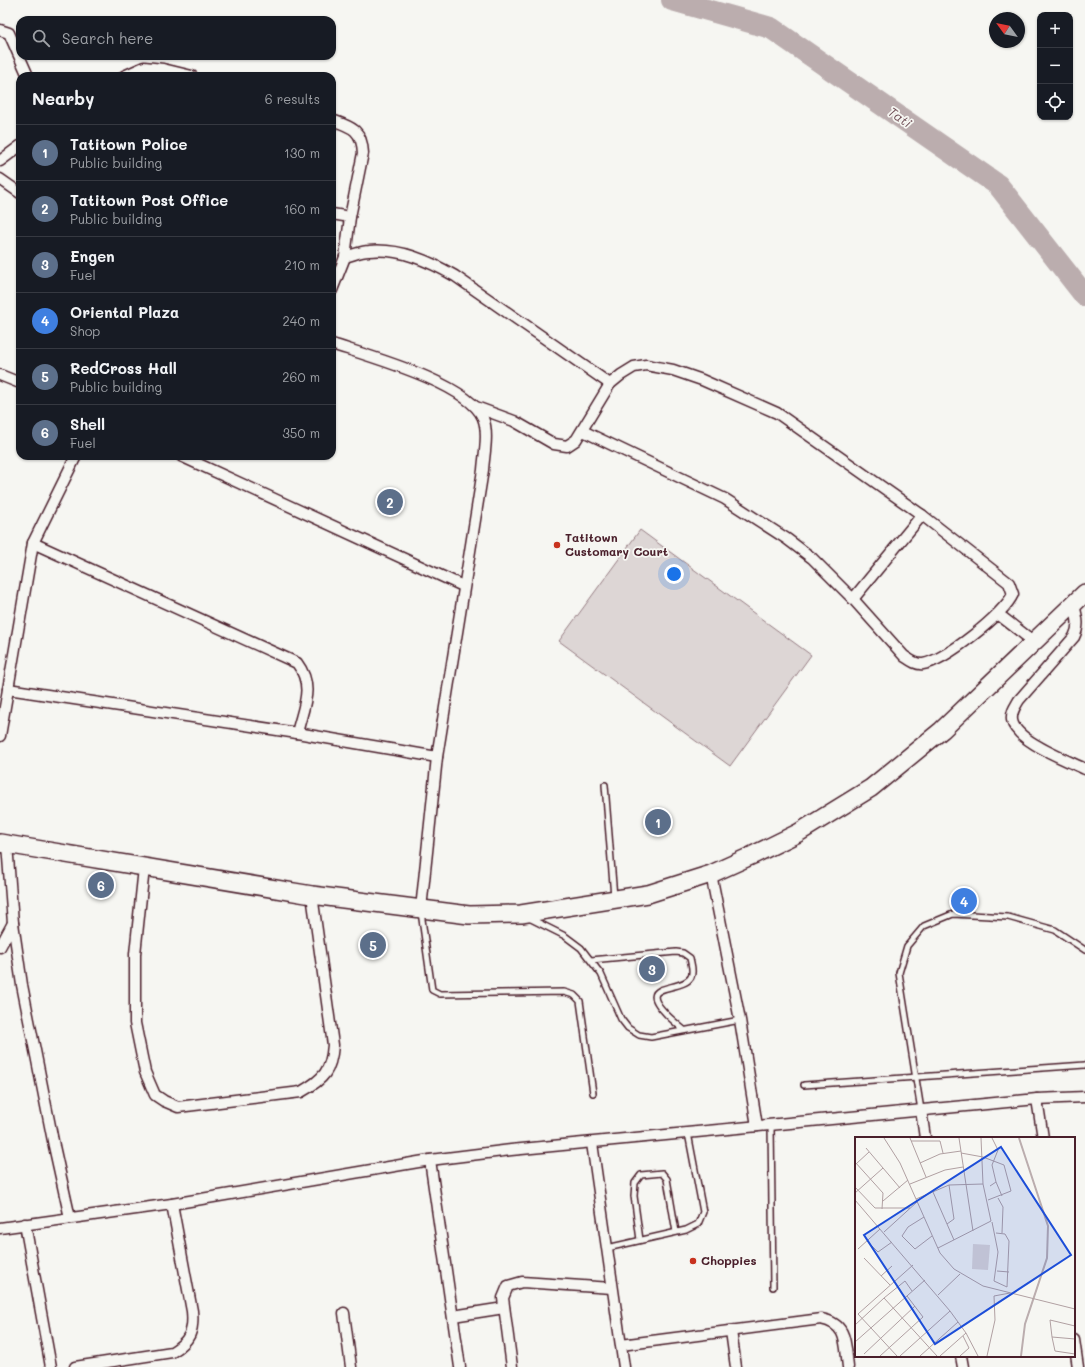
<!DOCTYPE html>
<html lang="en">
<head>
<meta charset="utf-8">
<style>
  :root { --surface:#171b24; --page:#242831; --text:#f1f3f6; --muted:#9ea1a6; --line:#363941; --accent:#c8321e }
  body { margin:0; font-family:Mali,sans-serif; background:var(--page); color:var(--text) }
  .controls { position:absolute; right:12px; top:12px; display:grid; overflow:hidden; border-radius:8px; box-shadow:0 1px 3px #0004 }
  .controls button { width:36px; height:36px; display:grid; place-items:center; padding:0; border:0; border-bottom:1px solid var(--line); background:var(--surface); color:var(--text); font:20px sans-serif }
  .compass { position:absolute; left:989px; top:12px; width:36px; height:36px; border-radius:50%; background:var(--surface); box-shadow:0 1px 3px #0004; rotate:303deg }
  .you { position:absolute; left:674px; top:574px; width:14px; height:14px; margin:-10px; border:3px solid #fff; border-radius:50%; background:#1a73e8; box-shadow:0 0 0 6px #1a73e833 }
  .badge { display:grid; place-items:center; width:26px; height:26px; border-radius:50%; background:var(--accent); color:#fff; font-size:13px; font-weight:700 }
  .pin { position:absolute; translate:-50% -50%; border:2px solid #fff; box-shadow:0 1px 4px #0006 }
  .list { margin:0; padding:0; list-style:none }
  h2 { display:flex; justify-content:space-between; align-items:center; height:52px; margin:0; padding:0 16px; font-size:17px }
  h2 small { font-size:13px; font-weight:400; color:var(--muted) }
  .list li { display:grid; grid-template-columns:26px 1fr auto; gap:12px; align-items:center; box-sizing:border-box; height:56px; padding:0 16px; border-top:1px solid var(--line) }
  .list b { display:block; font-size:15px; white-space:nowrap }
  .list p { margin:0; font-size:13px; white-space:nowrap; color:var(--muted) }
  .list em { font-size:13px; font-style:normal; color:var(--muted) }
  .icon { flex:none; width:22px; height:22px; fill:none; stroke:currentColor; stroke-width:2; stroke-linecap:round; stroke-linejoin:round }
  .map { position:relative; flex:none; width:1085px; height:1367px; overflow:hidden }
  .search { position:absolute; background:var(--surface); box-shadow:0 1px 3px #0004; left:16px; top:16px; width:320px; height:44px; display:flex; align-items:center; gap:10px; box-sizing:border-box; padding:0 14px; border-radius:12px; color:var(--muted); font-size:15px }
  .panel { position:absolute; background:var(--surface); box-shadow:0 1px 3px #0004; left:16px; top:72px; width:320px; height:388px; border-radius:12px }
  .map>svg:first-child { display:block }
</style>
</head>
<body>
<div class="map">
<svg width="1085" height="1367" viewBox="0 0 1085 1367">
  <rect width="100%" height="100%" fill="#f6f6f2"/>
  <filter id="ink" filterUnits="userSpaceOnUse"><feTurbulence type="fractalNoise" baseFrequency=".025" numOctaves="2"/><feDisplacementMap in="SourceGraphic" scale="8" xChannelSelector="R" yChannelSelector="G"/><feConvolveMatrix kernelMatrix="1 2 1 2 8 2 1 2 1" color-interpolation-filters="sRGB"/></filter>
  <g filter="url(#ink)">
    <path fill="#ddd6d5" stroke="#947a80" d="M640,530L811,655L730,766L559,641Z"/>
    <g fill="none" stroke-linecap="round" stroke-linejoin="round">
      <path stroke="#bbadae" stroke-width="22" d="M672,0L771,28L998,185L1085,296"/>
      <g stroke="#4a1f2b" stroke-width="8">
        <g id="service">
          <path d="M605,785L614,897"/>
          <path d="M421,912L432,990L440,994L564,992L574,995L580,1001L593,1093"/>
          <path d="M529,918L565,936L581,948L601,974L621,1019L628,1028L639,1035L651,1037L740,1020"/>
          <path d="M591,960L676,952L683,953L690,958C691,964 694,971 691,977C681,995 620,977 684,1030"/>
          <path d="M804,1085L1085,1065"/>
          <path d="M921,1110L899,973L907,946L924,926L953,914L1008,917L1055,930L1085,950"/>
          <path d="M771,1125L773,1287"/>
          <path d="M640,1240L634,1196L635,1183L641,1175L662,1173L667,1179L676,1232"/>
          <path d="M607,1248L686,1230L698,1224L703,1212L688,1133"/>
        </g>
      </g>
      <g stroke="#4a1f2b" stroke-width="13">
        <g id="minor">
          <path d="M0,30L9,33L28,76"/>
          <path d="M124,76L144,67L163,69L192,76"/>
          <path d="M332,120C352,127 362,130 363,153L350,217L345,257L332,290"/>
          <path d="M0,161L20,146"/>
          <path d="M0,179L20,193"/>
          <path d="M332,214L350,217"/>
          <path d="M345,257C353,255 361,251 369,251C400,248 429,261 455,276L610,384"/>
          <path d="M332,344C368,356 468,383 483,418C489,433 484,455 483,470L437,757L421,909"/>
          <path d="M0,375L20,383"/>
          <path d="M476,407L514,421L554,444L567,446L576,440L610,384L621,375L634,367L646,365L673,370L702,380L777,413L922,515L1009,583L1013,594C1004,614 945,661 923,664C916,665 910,660 904,656L853,599L812,558L787,539L725,499L583,431"/>
          <path d="M181,456L463,586"/>
          <path d="M33,543L297,663C315,687 303,707 297,733"/>
          <path d="M853,599L922,515"/>
          <path d="M1074,605C1077,617 1080,625 1074,637L1019,700C1015,707 1011,712 1012,720C1015,741 1067,760 1085,769"/>
          <path d="M998,614L1034,642"/>
          <path d="M8,689L297,733L437,757"/>
          <path d="M0,736L33,543L76,456"/>
          <path d="M7,844L13,923L22,985L54,1146L70,1218"/>
          <path d="M144,868L135,954V1023L145,1072L155,1095L164,1101L178,1107L301,1092C324,1079 331,1071 333,1045L312,895"/>
          <path d="M711,874L740,1020L757,1126"/>
          <path d="M0,947L13,923"/>
          <path d="M1037,1099L1043,1138"/>
          <path d="M921,1110L925,1138"/>
          <path d="M592,1143L624,1367"/>
          <path d="M430,1160L460,1367"/>
          <path d="M25,1224L51,1367"/>
          <path d="M0,1228L172,1204L430,1160L511,1150L1037,1099L1085,1097"/>
          <path d="M344,1313L351,1367"/>
          <path d="M453,1316L504,1308"/>
          <path d="M731,1331L736,1367"/>
          <path d="M1074,1340L1078,1367"/>
          <path d="M621,1345L821,1319C848,1324 845,1344 848,1367"/>
          <path d="M961,1356L963,1367"/>
          <path d="M75,1367L172,1352C190,1341 194,1331 192,1311L172,1204"/>
          <path d="M512,1367L503,1298L508,1286L522,1282L612,1288"/>
        </g>
      </g>
      <g stroke="#4a1f2b" stroke-width="20">
        <path id="trunk" d="M0,843L312,895L469,915L521,914L648,894L711,874L753,855L798,833L871,788L942,730L1085,593"/>
      </g>
      <use href="#service" stroke="#f6f6f2" stroke-width="5"/>
      <use href="#minor" stroke="#f6f6f2" stroke-width="10"/>
      <use href="#trunk" stroke="#f6f6f2" stroke-width="17"/>
    </g>
  </g>
  <g fill="#c8321e" stroke="#f6f6f2" stroke-width="1.5">
    <circle cx="557" cy="545" r="4"/>
    <circle cx="693" cy="1261" r="4"/>
  </g>
  <g text-anchor="middle" stroke-width="3.5" stroke-linejoin="round" paint-order="stroke">
    <g font-size="12" font-weight="bold" fill="#4a1f2b" stroke="#f6f6f2" text-anchor="start">
      <text x="565" y="542">Tatitown<tspan x="565" dy="14">Customary Court</tspan></text>
      <text x="701" y="1265">Choppies</text>
    </g>
    <g font-size="13" font-style="italic" fill="#6c4a52" stroke="#f6f6f2">
      <text transform="translate(900 117) rotate(35)" y="5">Tati</text>
    </g>
  </g>
  <g transform="translate(855 1137)">
    <rect width="220" height="220" fill="#f6f6f2"/>
    <path d="M118,107L135,108L133,133L117,132Z" fill="#ddd6d5"/>
    <path fill="none" stroke="#bbadae" stroke-width="2" d="M164,1L193,89L192,121L170,187L166,219"/>
    <path fill="none" stroke="#b1a0a2" stroke-width="1" d="M29,1L45,26L85,116L99,132L128,149L220,172M55,1L71,40M104,1L118,94M56,4H85L88,16M11,11L45,51M106,16L128,20L149,28L156,54L133,63M0,25L28,56L27,72M65,26L85,17L106,14M1,27L14,15M141,45L147,59M55,47L90,33L108,30M135,49L141,45L137,28L143,13L137,1M0,50L20,71H55M78,55L99,103M0,56L28,31M143,61L148,70L147,96M61,62L94,48L128,47M0,63L95,174L111,196L123,219M28,64L53,43M69,80L53,90L47,99L60,112L77,99M137,85L143,115L139,144L152,150L154,104L150,97L141,96M92,87L99,82L94,48M29,95L62,65M12,104L23,115L37,105M83,111L136,84L128,47L126,1M3,112L25,92M9,121L35,148M142,134L154,135M26,139L37,129M83,158L105,137M29,161L50,144L57,154M0,188L29,161L82,219M197,200L195,183L220,189M220,202L197,200L200,214L220,217M0,205L70,143M9,217L60,169M25,219L68,180L52,159M42,219L3,177L58,128M45,219L95,174M65,219L103,185M85,219L111,196M105,219L114,211L108,199M132,219L140,183L139,159L155,156"/>
    <path fill="#1d4ed8" fill-opacity="0.15" stroke="#1d4ed8" stroke-width="2" d="M146,10L216,118L80,207L9,98Z"/>
    <rect width="220" height="220" fill="none" stroke="#4a1f2b" stroke-width="2"/>
  </g>
</svg>
<div class="controls">
<button>+</button>
<button>−</button>
<button><svg class="icon" aria-label="locate" viewBox="0 0 24 24"><circle cx="12" cy="12" r="6"/><path d="M12 2v4M12 18v4M2 12h4M18 12h4"/></svg></button>
</div>
<svg class="compass" viewBox="-18 -18 36 36"><path d="M0-13l5 13h-10z" fill="#e53935"/><path d="M0 13l5-13h-10z" fill="#9ea1a6"/></svg>
<div class="you"></div>
<div class="pin badge" style="left:658px;top:822px;background:#5c6f8a">1</div>
<div class="pin badge" style="left:390px;top:502px;background:#5c6f8a">2</div>
<div class="pin badge" style="left:652px;top:969px;background:#5c6f8a">3</div>
<div class="pin badge" style="left:964px;top:901px;background:#3f7fe0">4</div>
<div class="pin badge" style="left:373px;top:945px;background:#5c6f8a">5</div>
<div class="pin badge" style="left:101px;top:885px;background:#5c6f8a">6</div>
<div class="search"><svg class="icon" aria-label="search" viewBox="0 0 24 24"><circle cx="10" cy="10" r="6"/><path d="M15 15l6 6"/></svg>Search here</div>
<section class="panel">
<h2>Nearby<small>6 results</small></h2>
<ul class="list">
<li><span class="badge" style="background:#5c6f8a">1</span><div><b>Tatitown Police</b><p>Public building</p></div><em>130 m</em></li>
<li><span class="badge" style="background:#5c6f8a">2</span><div><b>Tatitown Post Office</b><p>Public building</p></div><em>160 m</em></li>
<li><span class="badge" style="background:#5c6f8a">3</span><div><b>Engen</b><p>Fuel</p></div><em>210 m</em></li>
<li><span class="badge" style="background:#3f7fe0">4</span><div><b>Oriental Plaza</b><p>Shop</p></div><em>240 m</em></li>
<li><span class="badge" style="background:#5c6f8a">5</span><div><b>RedCross Hall</b><p>Public building</p></div><em>260 m</em></li>
<li><span class="badge" style="background:#5c6f8a">6</span><div><b>Shell</b><p>Fuel</p></div><em>350 m</em></li>
</ul>
</section>
</div>
</body>
</html>
